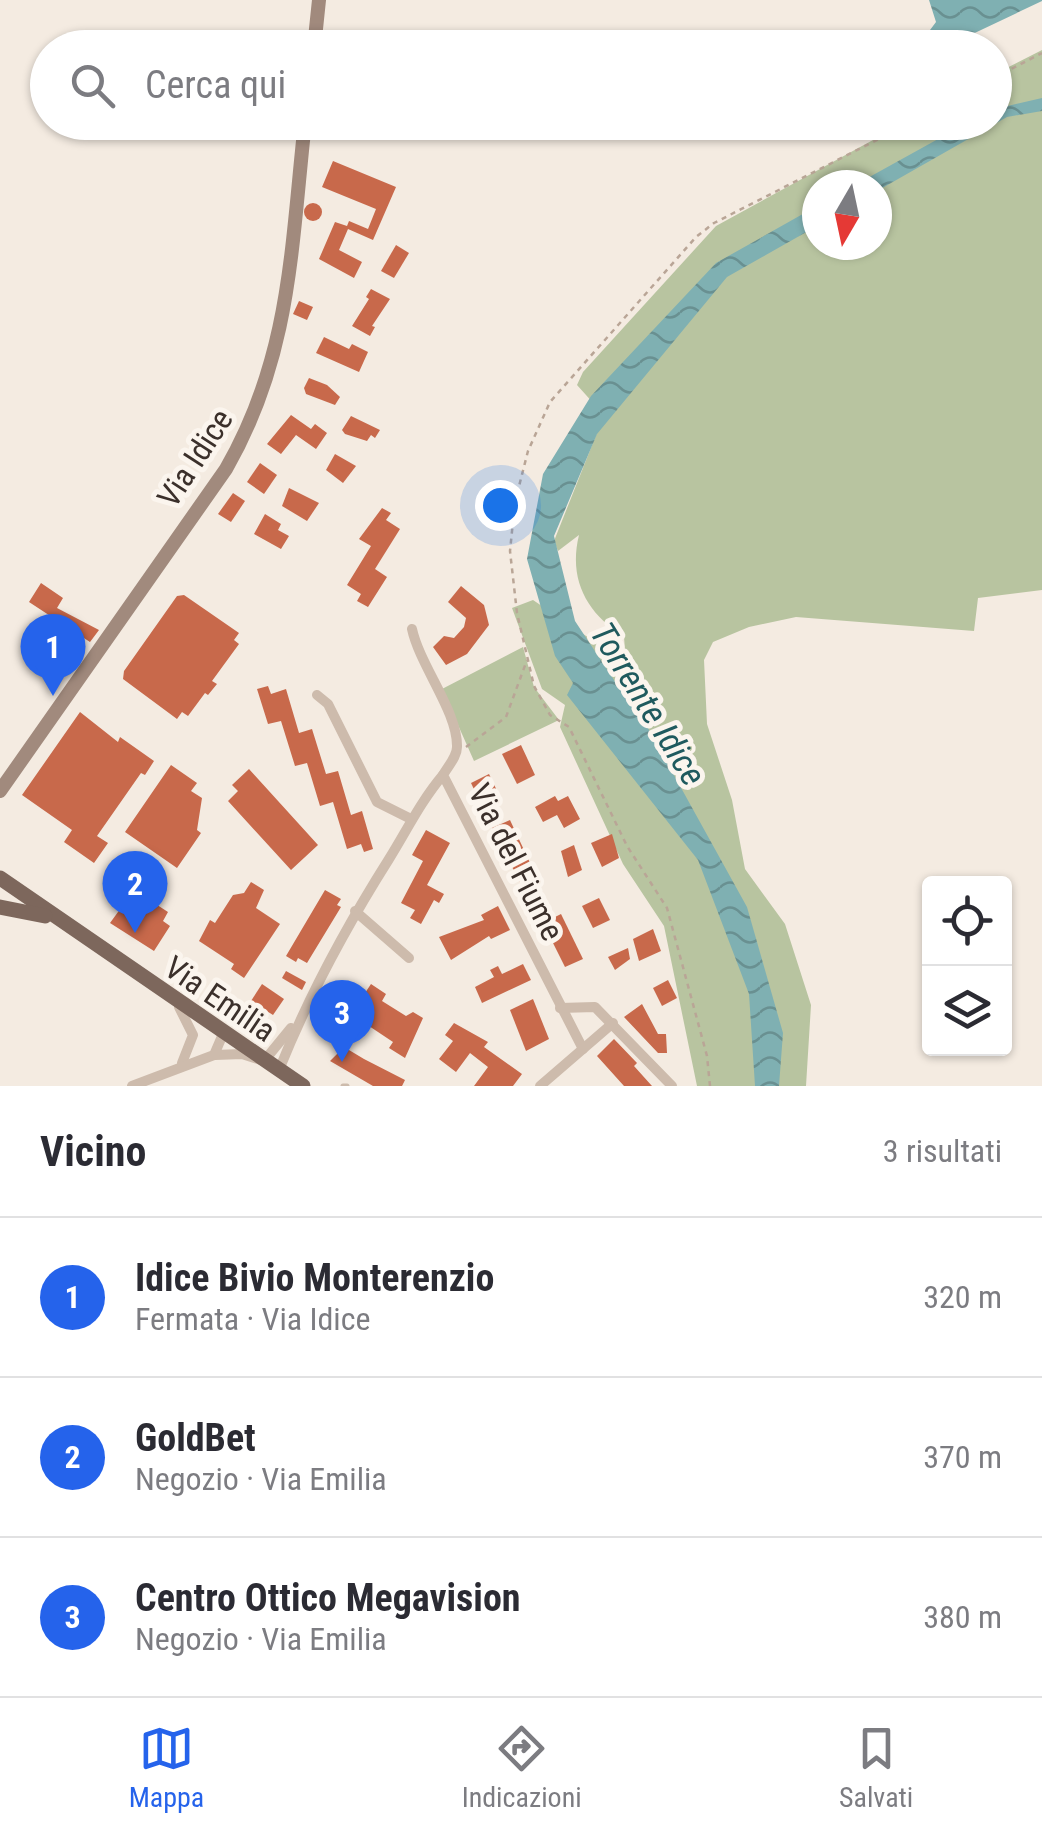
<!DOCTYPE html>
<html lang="it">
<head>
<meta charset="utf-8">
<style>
  :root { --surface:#fff; --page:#f7f7f7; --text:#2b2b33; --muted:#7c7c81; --line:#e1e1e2; --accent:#2563eb }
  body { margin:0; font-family:"Roboto Condensed",sans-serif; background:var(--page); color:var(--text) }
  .controls { position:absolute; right:30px; bottom:30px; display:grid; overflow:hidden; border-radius:10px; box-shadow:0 2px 8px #0004 }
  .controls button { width:90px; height:90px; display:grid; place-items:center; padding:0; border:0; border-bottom:2px solid var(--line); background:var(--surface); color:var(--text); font:50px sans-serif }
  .compass { position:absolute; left:802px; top:170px; width:90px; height:90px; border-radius:50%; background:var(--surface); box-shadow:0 2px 8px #0004; rotate:189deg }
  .you { position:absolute; left:500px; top:505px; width:35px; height:35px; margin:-25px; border:8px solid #fff; border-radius:50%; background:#1a73e8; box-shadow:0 0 0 15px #1a73e833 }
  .badge { display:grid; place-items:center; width:65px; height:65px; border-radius:50%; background:var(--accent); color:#fff; font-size:32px; font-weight:700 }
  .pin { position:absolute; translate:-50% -82px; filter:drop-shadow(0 2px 5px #0008) }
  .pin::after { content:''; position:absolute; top:52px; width:35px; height:30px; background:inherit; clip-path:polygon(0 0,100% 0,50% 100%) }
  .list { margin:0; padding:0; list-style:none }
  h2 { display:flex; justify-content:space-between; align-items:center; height:130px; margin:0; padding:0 40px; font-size:42px }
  h2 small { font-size:32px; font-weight:400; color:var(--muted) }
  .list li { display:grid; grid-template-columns:65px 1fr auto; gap:30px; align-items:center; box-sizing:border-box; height:160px; padding:0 40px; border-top:2px solid var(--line) }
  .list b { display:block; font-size:38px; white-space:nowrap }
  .list p { margin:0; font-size:32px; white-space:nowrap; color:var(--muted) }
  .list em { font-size:32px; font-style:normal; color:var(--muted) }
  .icon { flex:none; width:55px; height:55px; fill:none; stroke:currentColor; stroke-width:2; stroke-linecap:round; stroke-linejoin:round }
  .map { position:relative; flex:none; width:1042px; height:1086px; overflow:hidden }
  .search { position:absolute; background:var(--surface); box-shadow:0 2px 8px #0004; left:30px; right:30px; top:30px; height:110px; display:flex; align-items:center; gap:25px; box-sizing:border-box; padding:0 35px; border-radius:55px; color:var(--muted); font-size:38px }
  .sheet { height:610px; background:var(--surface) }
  nav { display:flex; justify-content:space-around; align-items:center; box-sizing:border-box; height:140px; border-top:2px solid var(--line); background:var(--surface); font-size:28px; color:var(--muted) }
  nav a { display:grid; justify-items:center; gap:5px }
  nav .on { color:var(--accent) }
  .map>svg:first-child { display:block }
</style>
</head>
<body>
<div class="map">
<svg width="1042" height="1086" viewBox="0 0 1042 1086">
  <defs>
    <pattern id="water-waves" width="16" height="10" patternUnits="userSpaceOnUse" patternTransform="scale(2.5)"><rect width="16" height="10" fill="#7fb0b2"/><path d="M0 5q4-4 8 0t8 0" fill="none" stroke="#699091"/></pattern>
  </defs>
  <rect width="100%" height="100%" fill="#f4ebe1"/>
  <g fill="#b8c4a0" fill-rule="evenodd">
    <path d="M1042,50V590L978,598L974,631L796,617L749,627L713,642L704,660L707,724L732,800L745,869L785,924L811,1005L806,1086H697L664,926L623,864L560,727L565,705L542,689L512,608L533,600L626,663L624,637C587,613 568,580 579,535L558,551L554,541L604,415L577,385L583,372L716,226L904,123L994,122L995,74ZM817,185H877V245H817Z"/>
    <path d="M523,647L534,687L559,720L474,761L442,689Z"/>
  </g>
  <g fill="url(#water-waves)">
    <path d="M929,0H1042V1L943,48L927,34L936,22Z"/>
    <path d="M1042,98V111L1007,117L877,191V185H855L967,123L994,122L995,109Z"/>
    <path d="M817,206V226L727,277L597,434L554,536L575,621L618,686L633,701L747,907L783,1033L779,1086H755L749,994L698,860L567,695L573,683L555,656L527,559L543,474L591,396L716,263Z"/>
  </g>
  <g fill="#c8694b">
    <path d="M333,161L396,187L373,240L348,229L339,250L362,262L354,278L319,259L335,222L347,226L349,221L368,229L376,209L322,187Z"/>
    <circle cx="313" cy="212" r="9"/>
    <path d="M396,245L409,253L394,278L381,271Z"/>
    <path d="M371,289L390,299L372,326L375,327L370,336L352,326L369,299L366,297Z"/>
    <path d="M299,301L313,307L307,320L293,314Z"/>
    <path d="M324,337L349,349L352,344L368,352L359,372L316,353Z"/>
    <path d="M309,378L327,385L340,397L335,405L306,394L304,388Z"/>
    <path d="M291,415L311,429L315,424L327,433L316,449L296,435L281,454L267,444Z"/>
    <path d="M351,416L380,430L375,438L371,435L367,441L345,434L342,430Z"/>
    <path d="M335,454L356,466L343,483L326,470Z"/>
    <path d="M260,463L277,475L264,494L247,482Z"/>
    <path d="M289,488L319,503L307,521L282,506Z"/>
    <path d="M233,493L245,501L231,522L218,514Z"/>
    <path d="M382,508L391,513L386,520L400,529L375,569L387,577L368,607L357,601L361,594L347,585L371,546L359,539Z"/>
    <path d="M265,514L281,524L278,530L289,536L281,549L254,534Z"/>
    <path d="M41,583L63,598L57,608L99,630L90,642L29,602Z"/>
    <path d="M461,586L484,605L489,625L467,654L446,665L433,647L444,636L454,638L464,627L466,618L448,602Z"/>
    <path d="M184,595L239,633L234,640L239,644L212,681L217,684L208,695L205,693L188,716L182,712L177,719L123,679L124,671L177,596Z"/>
    <path d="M268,686L271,694L286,689L299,733L312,729L326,774L338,771L351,815L362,811L373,849L364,852L361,844L347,849L333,802L320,806L307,763L295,766L281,721L268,724L257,689Z"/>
    <path d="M80,712L118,742L120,737L154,761L145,775L141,773L97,836L108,843L94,863L64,842L72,830L22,795Z"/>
    <path d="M521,745L535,775L517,784L502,754Z"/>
    <path d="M171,765L197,783L191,791L202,798L197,830L201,833L177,868L125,832Z"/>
    <path d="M249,769L318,845L291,870L228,801L238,791L232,785Z"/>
    <path d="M489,774L499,795L481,804L471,783Z"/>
    <path d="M555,796L558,801L568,796L580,819L564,828L557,815L543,822L535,807Z"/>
    <path d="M510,820L538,880L523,888L492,828Z"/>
    <path d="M426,830L450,843L427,885L444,894L439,903L434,900L421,924L410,918L415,910L401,903L423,861L412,855Z"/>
    <path d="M612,834L619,858L602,867L591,843Z"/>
    <path d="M574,845L582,870L568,877L561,851Z"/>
    <path d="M251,882L264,890L256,908L280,924L244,978L231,969L234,964L199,941L210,920L215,923L233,895L244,893Z"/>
    <path d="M134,890L168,912L163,921L170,926L154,951L110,923Z"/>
    <path d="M325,890L341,899L337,905L341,907L307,963L298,958L296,962L286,956Z"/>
    <path d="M599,898L610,920L593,928L582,906Z"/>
    <path d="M498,906L510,930L491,939L489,936L451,960L439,937L484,920L481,915Z"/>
    <path d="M561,914L583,959L565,967L543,923Z"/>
    <path d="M653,929L661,951L639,961L633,939Z"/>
    <path d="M628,948L630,959L615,970L608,957Z"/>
    <path d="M523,964L531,980L482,1003L475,987L494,977L490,970L498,966L502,974Z"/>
    <path d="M286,971L306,982L302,990L282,978Z"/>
    <path d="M668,980L677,998L662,1006L653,988Z"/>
    <path d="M262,984L284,999L273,1015L251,1001Z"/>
    <path d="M371,984L386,994L382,1001L406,1016L413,1012L423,1018L405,1058L389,1048L393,1042L351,1014Z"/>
    <path d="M533,999L549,1039L526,1051L510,1010Z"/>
    <path d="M642,1004L658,1034H666L667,1053H658L624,1017Z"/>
    <path d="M454,1023L488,1042L484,1047L522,1074L513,1086H474L488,1067L470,1053L456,1072L439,1059L453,1041L445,1035Z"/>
    <path d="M614,1039L637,1063L634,1066L652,1086H624L597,1056Z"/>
    <path d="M344,1047L364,1059L405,1080L402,1086H373L330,1061Z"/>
  </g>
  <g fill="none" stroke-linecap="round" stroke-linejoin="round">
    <g stroke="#b9a596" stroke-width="2.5" stroke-dasharray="5 5" stroke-linecap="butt">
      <path d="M994,78L1042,53"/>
      <path d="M466,747L506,717L527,660"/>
      <path d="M710,1086L707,1056L667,908L627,846L569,727L550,715L534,686L517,613L510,551L515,502L528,451L550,402L696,237L714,223L912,122"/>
    </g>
    <path stroke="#cdbbac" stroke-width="5" d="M343,1086H347"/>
    <g stroke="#cdbbac" stroke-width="10">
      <path d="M412,629C420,666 458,712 457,747C457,757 448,766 443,775L583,1049"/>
      <path d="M317,695L328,704L377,802L411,819"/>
      <path d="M355,911L409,958"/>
      <path d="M179,1007L193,1035L182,1063"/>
      <path d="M560,1008L595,1007L672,1086"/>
      <path d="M215,1055L242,1054L264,1061L291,1028"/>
      <path d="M279,1070C309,995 346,927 389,859C407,830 421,801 443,775"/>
      <path d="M132,1086L214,1055L223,1034"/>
      <path d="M540,1086L613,1023"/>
    </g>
    <g stroke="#a18a7d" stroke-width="14">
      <path d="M314,48L319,0"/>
      <path d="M0,791L226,469C291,356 291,248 305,122"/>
    </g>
    <g stroke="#7d675c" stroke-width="15">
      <path d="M0,878L303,1086"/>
      <path d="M0,907L45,916"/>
    </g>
  </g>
  <g text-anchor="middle" stroke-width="10" stroke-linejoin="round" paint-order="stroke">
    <g font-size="32" fill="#3b302b" stroke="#fbf5ee">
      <text transform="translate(195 458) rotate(-57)" y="11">Via Idice</text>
      <text transform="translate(516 862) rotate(63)" y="11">Via del Fiume</text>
      <text transform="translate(220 999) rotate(34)" y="11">Via Emilia</text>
    </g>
    <g font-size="35" font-style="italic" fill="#1f5a5e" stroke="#fbf5ee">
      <text transform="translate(648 704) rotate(58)" y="12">Torrente Idice</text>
    </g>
  </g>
</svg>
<div class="controls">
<button><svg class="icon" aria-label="locate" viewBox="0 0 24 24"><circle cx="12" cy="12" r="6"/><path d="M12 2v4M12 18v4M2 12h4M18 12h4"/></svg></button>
<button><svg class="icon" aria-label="layers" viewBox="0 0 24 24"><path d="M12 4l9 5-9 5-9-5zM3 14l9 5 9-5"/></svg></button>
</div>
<svg class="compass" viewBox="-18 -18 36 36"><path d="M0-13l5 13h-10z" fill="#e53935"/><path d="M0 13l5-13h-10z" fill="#7c7c81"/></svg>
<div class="you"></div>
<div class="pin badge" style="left:53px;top:696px">1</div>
<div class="pin badge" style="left:135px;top:933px">2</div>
<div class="pin badge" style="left:342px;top:1062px">3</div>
<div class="search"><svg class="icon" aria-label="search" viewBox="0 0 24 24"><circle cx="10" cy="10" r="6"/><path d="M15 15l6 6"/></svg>Cerca qui</div>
</div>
<section class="sheet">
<h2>Vicino<small>3 risultati</small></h2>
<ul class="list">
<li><span class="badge">1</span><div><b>Idice Bivio Monterenzio</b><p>Fermata · Via Idice</p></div><em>320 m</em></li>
<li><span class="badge">2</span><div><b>GoldBet</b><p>Negozio · Via Emilia</p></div><em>370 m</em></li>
<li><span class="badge">3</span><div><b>Centro Ottico Megavision</b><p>Negozio · Via Emilia</p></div><em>380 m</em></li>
</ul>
</section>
<nav>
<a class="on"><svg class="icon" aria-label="map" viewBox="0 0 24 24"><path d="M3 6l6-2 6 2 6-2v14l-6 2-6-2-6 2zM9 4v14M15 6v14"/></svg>Mappa</a>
<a><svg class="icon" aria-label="directions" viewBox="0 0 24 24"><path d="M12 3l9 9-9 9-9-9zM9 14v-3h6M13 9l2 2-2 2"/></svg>Indicazioni</a>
<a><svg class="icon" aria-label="saved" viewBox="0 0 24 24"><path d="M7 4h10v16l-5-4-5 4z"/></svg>Salvati</a>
</nav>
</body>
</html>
